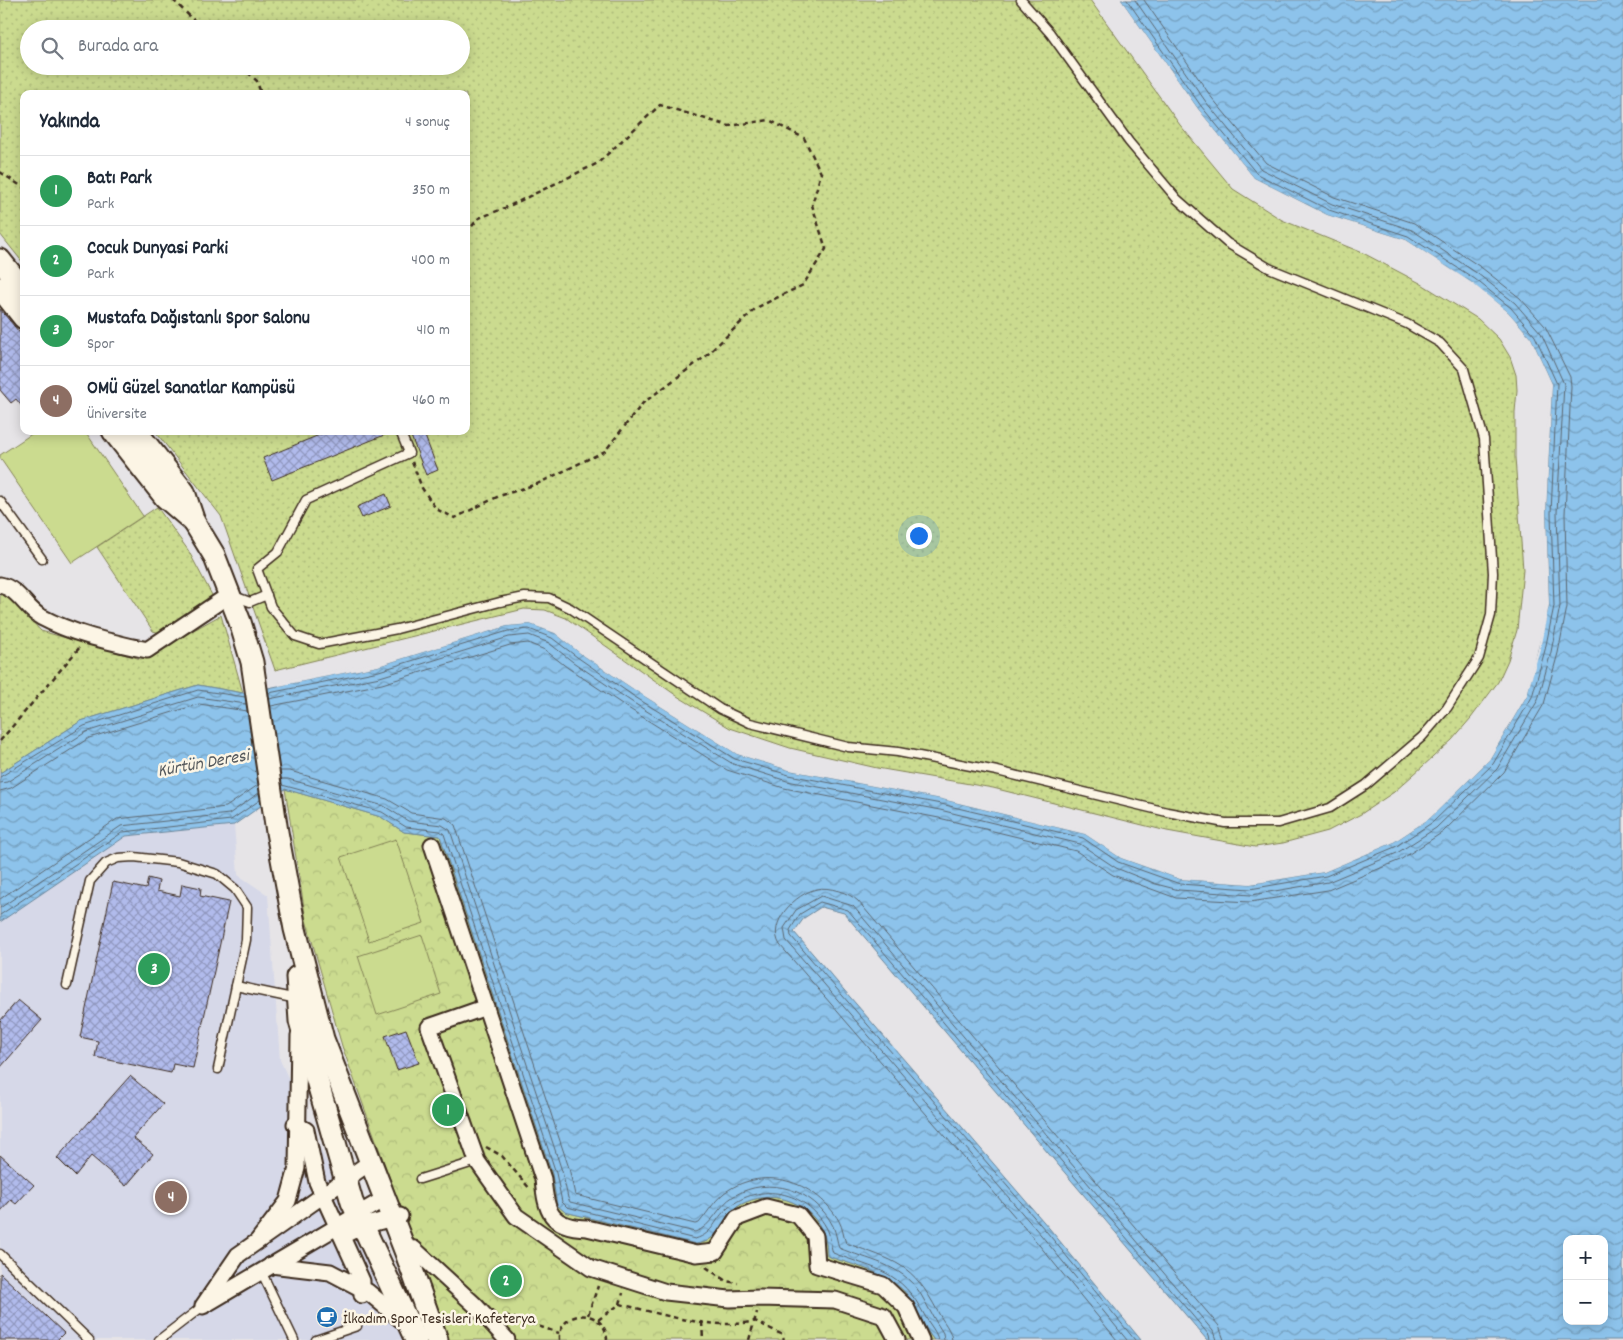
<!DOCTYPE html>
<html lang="tr">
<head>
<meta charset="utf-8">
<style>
  :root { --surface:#fff; --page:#f2f2f3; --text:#1f2937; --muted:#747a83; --line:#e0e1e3; --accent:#db2777 }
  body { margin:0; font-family:Dekko,sans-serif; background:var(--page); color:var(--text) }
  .controls { position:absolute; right:15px; bottom:15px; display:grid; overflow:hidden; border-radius:10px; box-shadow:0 2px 12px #0003 }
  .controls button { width:45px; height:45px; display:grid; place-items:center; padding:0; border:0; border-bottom:1px solid var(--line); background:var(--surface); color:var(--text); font:25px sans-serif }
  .you { position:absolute; left:918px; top:535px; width:18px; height:18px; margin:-12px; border:4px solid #fff; border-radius:50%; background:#1a73e8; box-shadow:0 0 0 8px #1a73e833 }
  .badge { display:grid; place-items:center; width:32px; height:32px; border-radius:50%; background:var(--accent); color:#fff; font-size:16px; font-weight:700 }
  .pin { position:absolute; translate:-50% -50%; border:2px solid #fff; box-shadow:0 1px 5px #0006 }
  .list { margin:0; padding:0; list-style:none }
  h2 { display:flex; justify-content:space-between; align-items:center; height:65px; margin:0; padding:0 20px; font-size:21px }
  h2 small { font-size:16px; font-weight:400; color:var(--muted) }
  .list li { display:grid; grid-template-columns:32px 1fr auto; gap:15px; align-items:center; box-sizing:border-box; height:70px; padding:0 20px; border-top:1px solid var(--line) }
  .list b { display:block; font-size:19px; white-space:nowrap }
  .list p { margin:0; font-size:16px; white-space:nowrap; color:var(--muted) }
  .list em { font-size:16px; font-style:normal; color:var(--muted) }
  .icon { flex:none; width:28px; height:28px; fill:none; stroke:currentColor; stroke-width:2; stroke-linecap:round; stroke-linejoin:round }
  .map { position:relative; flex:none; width:1623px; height:1340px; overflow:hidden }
  .search { position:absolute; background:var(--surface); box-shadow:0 2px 12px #0003; left:20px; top:20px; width:450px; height:55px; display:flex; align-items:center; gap:12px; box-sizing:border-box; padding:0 18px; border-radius:28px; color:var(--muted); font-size:19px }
  .panel { position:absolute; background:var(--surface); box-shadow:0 2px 12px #0003; left:20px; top:90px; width:450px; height:345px; border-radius:10px }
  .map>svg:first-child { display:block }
</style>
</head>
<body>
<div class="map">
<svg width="1623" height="1340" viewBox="0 0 1623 1340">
  <defs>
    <pattern id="grass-dots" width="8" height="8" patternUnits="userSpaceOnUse" patternTransform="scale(1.25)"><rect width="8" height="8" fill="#cbdb8f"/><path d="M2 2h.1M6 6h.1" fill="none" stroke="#afbc7b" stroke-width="1.8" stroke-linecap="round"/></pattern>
    <pattern id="park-crowns" width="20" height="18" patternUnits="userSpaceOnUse" patternTransform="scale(1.25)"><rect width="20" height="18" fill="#cbdb8f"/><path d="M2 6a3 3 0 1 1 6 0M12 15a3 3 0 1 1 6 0" fill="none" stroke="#afbc7b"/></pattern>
    <pattern id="water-waves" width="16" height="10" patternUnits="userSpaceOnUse" patternTransform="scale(1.25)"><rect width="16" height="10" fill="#8dc3eb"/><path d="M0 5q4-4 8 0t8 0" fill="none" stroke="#749fbe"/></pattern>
    <pattern id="building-cross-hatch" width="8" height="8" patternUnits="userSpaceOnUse" patternTransform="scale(1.25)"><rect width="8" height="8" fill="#b1bbec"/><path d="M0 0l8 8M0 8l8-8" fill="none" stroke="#9198bf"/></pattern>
  </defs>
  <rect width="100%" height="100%" fill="#e6e4e7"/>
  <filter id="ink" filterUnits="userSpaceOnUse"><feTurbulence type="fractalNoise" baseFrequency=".02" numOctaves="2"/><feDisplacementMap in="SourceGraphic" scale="10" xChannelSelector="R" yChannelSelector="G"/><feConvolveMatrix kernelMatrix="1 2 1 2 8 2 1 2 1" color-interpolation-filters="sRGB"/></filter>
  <g filter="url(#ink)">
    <path fill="#d6d8e8" d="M234,825L238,875L268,895L280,1060L408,1340H0V921L126,836Z"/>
    <g fill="url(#grass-dots)" stroke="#838256" fill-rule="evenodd">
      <path d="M0,0H1090L1180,125L1233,189L1282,220L1363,253L1420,283L1478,319L1499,339L1510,357L1516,375L1517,390L1515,412V457L1523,570L1517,630L1508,660L1498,682L1471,718L1452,740L1394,792L1361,814L1328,831L1283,843L1255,847L1167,831L993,788L877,768L790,748L730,728L677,696L566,618L545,610L524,609L275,670L221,516L155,431H466V94H24V264L0,234ZM29,29H461V66H29Z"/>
      <path d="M157,507L188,550L213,597L164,634L153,631L97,547Z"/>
      <path d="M0,594L8,595L41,631L141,659L221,615L243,693L198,685L81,721L0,773Z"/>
    </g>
    <path fill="url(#park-crowns)" stroke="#838256" d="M285,789L381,817L404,832L440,836L552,1174L557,1205L565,1212L696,1244C700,1243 707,1242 710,1239C723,1230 726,1213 740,1205C770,1188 807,1200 822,1230C826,1238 827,1248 828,1256C855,1266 891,1272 909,1297C919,1311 923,1327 934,1340H448L342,1046L306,920Z"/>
    <g fill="#cbdb8f" stroke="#838256">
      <path d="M36,431H85L143,516L72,563L0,458V455Z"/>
      <path d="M396,839L424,923L369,941L341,857Z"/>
      <path d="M422,935L441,994L377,1015L358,956Z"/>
    </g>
    <path fill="url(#water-waves)" stroke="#6c8699" fill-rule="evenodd" d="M1121,0H1623V1340H1207L844,913L821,907L804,918L794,932L1049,1228L1141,1340H934C923,1327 919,1311 909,1297C890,1272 855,1266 827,1256C827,1248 826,1238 822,1230C807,1200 770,1188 740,1205C726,1213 723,1230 710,1239C707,1242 700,1243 696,1244L565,1212L557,1205L552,1174L440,836L404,832L381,817L285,789L234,825L126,836L0,922V773L81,721L198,685L243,693L378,666L507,626L530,624L555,633L580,653L638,692L737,754L789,770L942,799L1085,834L1121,858L1180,879L1250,884L1324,872L1392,843L1430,818L1489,760L1527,695L1549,605L1546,513L1552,384L1531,338L1508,312L1471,283L1406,240L1327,215L1254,178L1198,109ZM1567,1239H1604V1321H1567Z"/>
    <path fill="#e6e4e7" d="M1118,0H1121L1198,109L1254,178L1327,215L1406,240L1472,283L1508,312L1531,338L1552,384L1546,513L1549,605L1540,649L1527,695L1489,760L1430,818L1392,843L1324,872L1250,884L1180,879L1121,858L1085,834L942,799L789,770L737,754L638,692L580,653L555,633L530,624L507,626L378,666L279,686L278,683L290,680L377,663L506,624L530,621L556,631L581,651L640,690L738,752L790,768L943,797L1086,831L1122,856L1181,877L1250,881L1323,869L1391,841L1429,816L1487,759L1525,694L1538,649L1546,605L1543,513L1550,385L1529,339L1506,314L1470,285L1405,242L1326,217L1252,180L1196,110Z"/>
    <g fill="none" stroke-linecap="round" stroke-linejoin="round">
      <g stroke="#5c6770" stroke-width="1">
        <path d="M269,693L379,671L508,631L529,629L552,638L577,657L635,697L735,759L789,775L941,804L1083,838L1118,862L1180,884L1250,889L1326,876L1395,847L1433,822L1493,764L1532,697L1545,650L1554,606L1551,513L1557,384L1535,336L1511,308L1475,279L1408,236L1329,210L1257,174L1201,106L1127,0"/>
        <path d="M269,699L380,677L509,637L529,635L549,643L573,662L632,702L733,764L787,781L940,810L1080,844L1116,868L1156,884L1179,890L1251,895L1328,882L1397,853L1436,828L1497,769L1538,700L1551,652L1560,606L1557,513L1564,384L1541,333L1515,303L1478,274L1412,230L1332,204L1261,169L1206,102L1135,0"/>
        <path d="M271,706L382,684L510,645L528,643L545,650L568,668L628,708L727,770L784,788L939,818L1076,851L1113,875L1176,898L1250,902L1328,890L1400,860L1443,832L1504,772L1544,704L1558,653L1567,607L1565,514L1571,386L1570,377L1545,326L1520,298L1482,268L1414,223L1334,197L1266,163L1212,98L1144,0"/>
        <path d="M280,771H290L387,799L411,813L446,818L455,825L569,1168L575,1195L695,1224L699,1223C709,1211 716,1197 730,1189C769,1166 817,1183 839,1221C843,1228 843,1236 846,1243C896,1262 912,1262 938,1312C943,1322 951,1329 952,1340"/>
        <path d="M0,777L84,726L198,690L245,697"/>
        <path d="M281,779H288L384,806L408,821L442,825L450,830L562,1171L568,1198L570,1202L695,1232C712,1227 718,1205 734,1196C768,1175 815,1189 833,1226C836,1233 837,1241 839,1248C867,1260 902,1264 920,1293C928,1306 934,1320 943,1333L944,1340"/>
        <path d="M0,783L7,782L86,732L198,697L246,704"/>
        <path d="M282,785L382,812L406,827L440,831L444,834L556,1173L562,1202L567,1207L695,1239C715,1233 714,1219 728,1208C760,1181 806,1191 826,1227C831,1235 830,1245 833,1253C879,1271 900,1269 925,1316C929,1324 937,1332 938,1340"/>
        <path d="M0,791L11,788L89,738L199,704L247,711"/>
        <path d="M0,899L117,819L226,807L258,785"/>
        <path d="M0,908L121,826L229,814L259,793"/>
        <path d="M0,915L123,832L231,820L260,800"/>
        <path d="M1117,1340L1035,1240L780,945C766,923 796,893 817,889C828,886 850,893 858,901L1219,1326L1224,1340"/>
        <path d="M1127,1340L1041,1235L786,940L784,928L796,910L821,896L853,906L1213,1331L1216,1340"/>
        <path d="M1135,1340L1046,1231L791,936L790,930L800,914L820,902L848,910L1209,1335L1210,1340"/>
      </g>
    </g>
    <g fill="url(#building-cross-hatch)" stroke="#3b2a1e">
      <path d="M0,309L24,338V409L16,399L11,403L0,390Z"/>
      <path d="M329,431L392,432L272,480L263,458Z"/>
      <path d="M409,431H423L438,470L426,475Z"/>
      <path d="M386,494L391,506L362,518L357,507Z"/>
      <path d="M148,878L159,881L157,891L180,896L182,884L201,888L200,896L229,902L193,1068L173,1064L171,1073L95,1057L98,1041L80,1037L113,882L146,889Z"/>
      <path d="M18,1000L42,1020L0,1068V1021Z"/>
      <path d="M406,1029L419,1063L397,1070L385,1036Z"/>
      <path d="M130,1076L163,1104L133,1138L153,1154L126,1186L91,1156L75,1176L57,1158Z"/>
      <path d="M0,1155L34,1185L16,1204L11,1200L0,1212Z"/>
      <path d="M0,1273L64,1333L57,1340H0Z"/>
    </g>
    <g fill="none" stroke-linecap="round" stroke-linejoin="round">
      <g stroke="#3b2a1e" stroke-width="11">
        <g id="lane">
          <path d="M400,431L409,453L306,500L278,552L257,569L271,607L295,636L319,644L397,629L500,602L525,597L549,598L570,608L720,709L750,723L848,747L898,752L997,771L1167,812L1225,823H1278L1330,808L1366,785L1422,737L1447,708L1479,658L1491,615L1493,573L1484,439L1464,369L1440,343L1407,324L1269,268L1227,243L1177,199L1129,142L1050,33L1021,0"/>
          <path d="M0,501L42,559"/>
          <path d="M234,596L250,602L267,595"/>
          <path d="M67,985L90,881L106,863L118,858L134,857L178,862L217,874L235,889L247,907L246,940L218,1069"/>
          <path d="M236,986L297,999"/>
          <path d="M420,1179L477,1161"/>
          <path d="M0,1254L89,1340"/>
          <path d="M261,1271L294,1340"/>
          <path d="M159,1340L203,1306"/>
          <path d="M316,1340L357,1326"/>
        </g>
      </g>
      <g stroke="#3b2a1e" stroke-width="19">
        <g id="street">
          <path d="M0,585C18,588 27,610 41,617C75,635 111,642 147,650L229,595"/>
          <path d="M432,845L543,1179C546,1212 550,1227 587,1228L696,1254L715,1252L737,1218L766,1207L798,1215L815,1236L817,1265L883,1285L906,1307L921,1340"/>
          <path d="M486,1007L429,1027L477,1161L516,1216L591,1268L666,1292L729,1299L760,1298L835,1300L884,1316L897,1340"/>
          <path d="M295,1124L306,1130L317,1182L362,1281V1295"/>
          <path d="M342,1236L363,1226L400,1216"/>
          <path d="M259,1239L288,1201L297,1168L299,1035"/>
          <path d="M406,1253L414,1249L475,1305L507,1340"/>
          <path d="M271,1265L330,1272L368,1292L405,1323"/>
          <path d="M208,1303L384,1199"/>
          <path d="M203,1306L238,1255L369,1163"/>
        </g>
      </g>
      <g stroke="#3b2a1e" stroke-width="25">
        <g id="secondary">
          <path d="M0,260L24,290"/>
          <path d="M0,288L24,318"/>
          <path d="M113,431L165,497L194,522"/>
          <path d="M136,431L184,492L194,522L214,555L240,622L252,662L277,832L295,929L323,1039L406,1253L437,1340"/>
          <path d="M297,977L300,1021L352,1202L416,1340"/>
        </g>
      </g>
      <g stroke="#3b2a1e" stroke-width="2.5" stroke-dasharray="5 4" stroke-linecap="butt">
        <path d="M173,0L203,29"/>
        <path d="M241,66L257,81L261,94"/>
        <path d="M0,172L24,188"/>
        <path d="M412,462L422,488L436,509L455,518L499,496L537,484L605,451L643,403L706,356L756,308L803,285L826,249L812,205L821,173L804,138L769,120L729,126L660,105L598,163L505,208L479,218L466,233"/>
        <path d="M0,741L80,647"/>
        <path d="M486,1147L502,1156L530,1189"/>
        <path d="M706,1267L726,1281L738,1283"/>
        <path d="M620,1304C662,1314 711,1331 755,1321L781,1334L784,1340"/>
        <path d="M505,1315L559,1333"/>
        <path d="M588,1315L598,1286"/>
        <path d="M598,1320L620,1304L623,1293"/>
        <path d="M702,1322L703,1340"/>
        <path d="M560,1340C557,1309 606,1306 607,1340"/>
        <path d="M749,1340L757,1312"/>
      </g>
      <use href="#lane" stroke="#fcf5e5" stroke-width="8"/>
      <use href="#street" stroke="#fcf5e5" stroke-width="15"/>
      <use href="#secondary" stroke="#fcf5e5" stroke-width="21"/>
    </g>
  </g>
  <defs>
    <g id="cafe-disc" transform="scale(1.125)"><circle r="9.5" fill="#1f6fb2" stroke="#fcf5e5"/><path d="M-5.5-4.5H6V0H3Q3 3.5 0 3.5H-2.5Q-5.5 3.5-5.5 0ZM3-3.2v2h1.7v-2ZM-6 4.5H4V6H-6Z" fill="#fff"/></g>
  </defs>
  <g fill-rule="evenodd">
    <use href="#cafe-disc" x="327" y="1317"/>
  </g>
  <g text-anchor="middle" stroke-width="5" stroke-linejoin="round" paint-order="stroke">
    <g font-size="16" fill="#3b2a1e" stroke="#fcf5e5" text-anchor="start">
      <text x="343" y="1323">İlkadım Spor Tesisleri Kafeterya</text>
    </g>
    <g font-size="18" font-style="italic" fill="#54585c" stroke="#fcf5e5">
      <text transform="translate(203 762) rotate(-10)" y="6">Kürtün Deresi</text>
    </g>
  </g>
</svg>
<div class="controls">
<button>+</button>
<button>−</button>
</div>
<div class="you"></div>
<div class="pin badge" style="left:448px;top:1110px;background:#2e9e5b">1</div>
<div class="pin badge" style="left:506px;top:1281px;background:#2e9e5b">2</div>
<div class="pin badge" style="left:154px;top:969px;background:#2e9e5b">3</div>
<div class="pin badge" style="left:171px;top:1197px;background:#8d6e63">4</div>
<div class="search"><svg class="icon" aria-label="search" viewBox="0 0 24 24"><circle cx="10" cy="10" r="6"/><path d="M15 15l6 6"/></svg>Burada ara</div>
<section class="panel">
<h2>Yakında<small>4 sonuç</small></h2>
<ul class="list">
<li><span class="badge" style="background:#2e9e5b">1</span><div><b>Batı Park</b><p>Park</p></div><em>350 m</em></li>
<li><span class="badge" style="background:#2e9e5b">2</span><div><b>Cocuk Dunyasi Parki</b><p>Park</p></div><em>400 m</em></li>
<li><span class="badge" style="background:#2e9e5b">3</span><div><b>Mustafa Dağıstanlı Spor Salonu</b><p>Spor</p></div><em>410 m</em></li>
<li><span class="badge" style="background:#8d6e63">4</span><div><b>OMÜ Güzel Sanatlar Kampüsü</b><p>Üniversite</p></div><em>460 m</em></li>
</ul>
</section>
</div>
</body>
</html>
